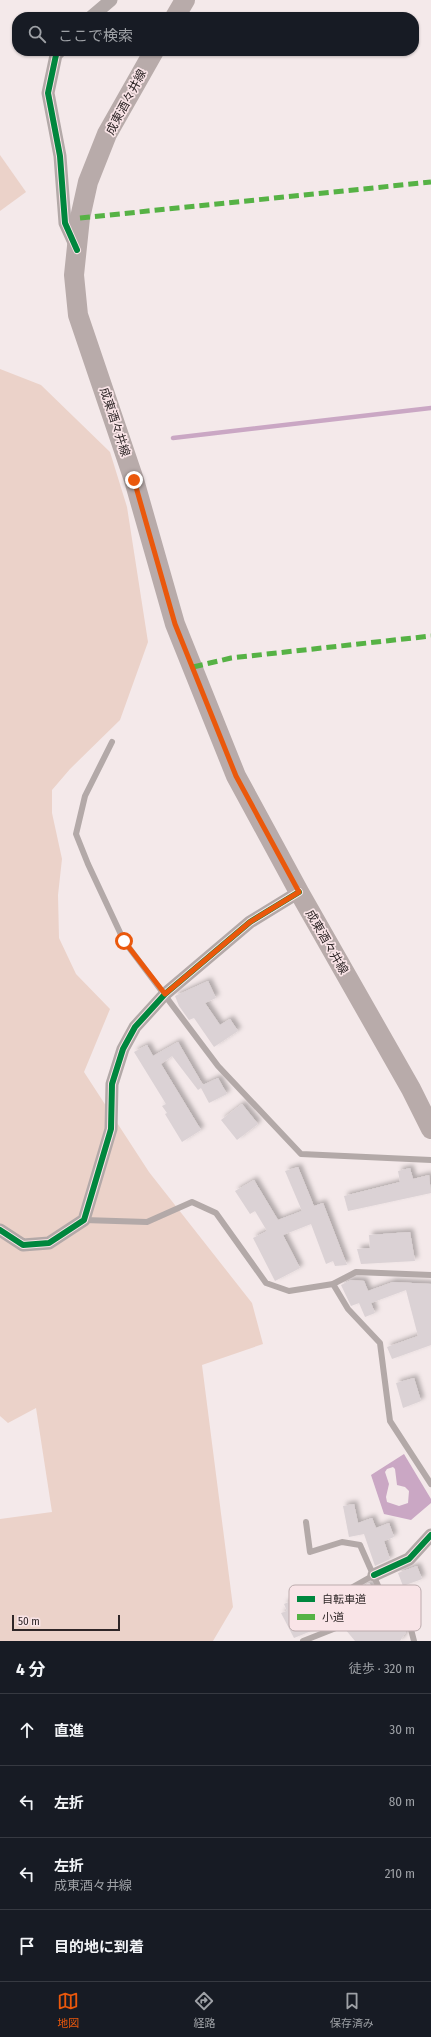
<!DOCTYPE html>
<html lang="ja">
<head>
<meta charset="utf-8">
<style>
  :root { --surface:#171b24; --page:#242831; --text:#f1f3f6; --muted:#9ea1a6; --line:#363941; --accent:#ea580c }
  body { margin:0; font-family:"Fira Sans Condensed","Noto Sans JP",sans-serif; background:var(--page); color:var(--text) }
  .scale { position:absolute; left:12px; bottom:10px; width:108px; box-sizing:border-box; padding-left:4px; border:2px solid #2e2627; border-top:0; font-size:11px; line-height:14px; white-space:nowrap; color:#2e2627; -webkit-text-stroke:3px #f9e4e7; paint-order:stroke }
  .stop { position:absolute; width:12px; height:12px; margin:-9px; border:3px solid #ea580c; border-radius:50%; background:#fff }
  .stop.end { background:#ea580c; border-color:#fff; box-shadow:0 1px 4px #0008 }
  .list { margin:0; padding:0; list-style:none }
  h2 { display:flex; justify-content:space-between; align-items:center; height:52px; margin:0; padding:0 16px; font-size:17px }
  h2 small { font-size:13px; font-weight:400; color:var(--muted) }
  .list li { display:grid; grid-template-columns:26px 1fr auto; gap:12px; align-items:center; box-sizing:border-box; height:72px; padding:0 16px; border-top:1px solid var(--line) }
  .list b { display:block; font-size:15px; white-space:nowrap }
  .list p { margin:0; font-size:13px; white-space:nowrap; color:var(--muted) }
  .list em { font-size:13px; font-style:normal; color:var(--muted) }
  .icon { flex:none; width:22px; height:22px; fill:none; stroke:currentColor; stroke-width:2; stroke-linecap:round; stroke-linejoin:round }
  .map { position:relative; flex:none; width:431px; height:1641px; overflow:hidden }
  .search { position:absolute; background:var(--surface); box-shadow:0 1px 3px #0004; left:12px; right:12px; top:12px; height:44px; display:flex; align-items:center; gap:10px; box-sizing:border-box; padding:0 14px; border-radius:16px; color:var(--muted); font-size:15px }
  .sheet { height:340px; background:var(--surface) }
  nav { display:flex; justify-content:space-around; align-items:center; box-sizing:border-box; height:56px; border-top:1px solid var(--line); background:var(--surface); font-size:11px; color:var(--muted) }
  nav a { display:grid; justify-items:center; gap:2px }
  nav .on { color:var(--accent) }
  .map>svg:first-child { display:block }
</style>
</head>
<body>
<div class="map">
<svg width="431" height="1641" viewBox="0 0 431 1641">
  <defs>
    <filter id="shadow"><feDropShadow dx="3.5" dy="-3.5" stdDeviation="2" flood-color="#0004"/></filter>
  </defs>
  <rect width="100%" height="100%" fill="#f4e9ea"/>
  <g fill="#ebd2c9">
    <path d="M0,155L26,192L0,211Z"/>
    <path d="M0,369L41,385L110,452L127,507L148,642L120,720L70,769L52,790V813L62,859L58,895L59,938L76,974L110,1009L84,1072L149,1172L252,1303L263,1344L202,1365L233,1607L213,1641H0V1519L52,1512L36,1408L8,1423L0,1416Z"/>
  </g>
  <path fill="#caa7c4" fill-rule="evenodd" d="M404,1454L431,1499V1503L411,1520L384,1514L371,1475ZM393,1467L395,1469L397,1485L405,1487L409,1491L408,1503L399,1506L387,1502L386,1497L389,1484L385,1472L387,1469Z"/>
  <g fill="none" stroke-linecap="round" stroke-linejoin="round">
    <path stroke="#caa7c4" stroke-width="4.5" d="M173,438L431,408"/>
  </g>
  <g fill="#dbd2d5" filter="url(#shadow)">
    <path d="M208,981L216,998L205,1003L220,1025L230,1019L238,1031L214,1047L194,1018L189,1020L179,1006L175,996Z"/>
    <path d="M178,1042L203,1085L218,1078L227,1094L209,1103L201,1088L198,1090L172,1056L161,1064L201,1130L182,1142L165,1114L167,1113L162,1106L166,1104L134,1052L147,1045L153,1056Z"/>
    <path d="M242,1104L258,1124L237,1140L221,1120Z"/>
    <path d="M298,1167L314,1206L323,1203L347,1265L335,1266L333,1261L326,1264L311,1224L283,1235L300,1268L275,1281L253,1238L267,1231L255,1211L250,1214L235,1191L254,1180L278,1220L302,1211L285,1171Z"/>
    <path d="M410,1168L413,1179L429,1175L431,1193L348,1211L344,1196L400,1182L398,1171Z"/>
    <path d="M410,1232L415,1261L361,1264L357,1249L370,1248L369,1235Z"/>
    <path d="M351,1280L364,1281L368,1291L393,1282L431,1284V1345L392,1359L387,1347L418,1336L406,1290L371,1303L375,1313L365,1317L359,1303L351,1306L341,1285Z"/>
    <path d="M414,1378L421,1401L403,1408L396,1383Z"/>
    <path d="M354,1504L358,1523L372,1518L376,1528L389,1523L394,1537L384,1541L390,1559L375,1566L364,1534L349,1537L343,1506Z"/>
    <path d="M417,1566L422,1579L403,1586L398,1573Z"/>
    <path d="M369,1583L377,1595L368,1601L378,1614L392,1631L398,1625L406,1632L400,1641H355L345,1629L355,1592Z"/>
    <path d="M342,1593V1600H343L338,1620L294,1638L281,1613L287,1611L284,1604L296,1599L303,1614L332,1603L330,1597Z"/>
  </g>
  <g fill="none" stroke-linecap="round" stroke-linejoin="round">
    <g stroke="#b3a9a8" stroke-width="6">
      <path d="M112,742L85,796L76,834L88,864L124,941L218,1066L301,1154L431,1160"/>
      <path d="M84,1220L147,1222L192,1202L216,1213L266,1283L289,1291L333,1284L356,1272L431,1275"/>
      <path d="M333,1284L348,1309L380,1343L390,1421L431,1484"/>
      <path d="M306,1522L310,1552L342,1542L360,1545L383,1597L381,1611"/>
      <path d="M404,1602L414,1641"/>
      <path d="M303,1641L341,1626L351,1588L374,1575"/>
    </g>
    <g stroke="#b3a9a8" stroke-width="13">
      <path d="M91,17L111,0"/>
      <path d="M60,51L56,55L48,93L60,156L65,223L76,247"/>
      <path d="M0,1230L23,1245L49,1243L84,1220L111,1129L112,1084L123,1049L135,1027L165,994L250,922L299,892"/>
      <path d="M374,1575L409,1559L431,1535"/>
    </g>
    <g stroke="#b8abaa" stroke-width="20">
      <path d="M175,17L185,0"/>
      <path d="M154,51L107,134L88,182L80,218L74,275L78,315L134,480L175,624L236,776L299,892L411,1089L431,1129"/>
    </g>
    <g stroke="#56b245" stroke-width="5" stroke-dasharray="10 5" stroke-linecap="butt">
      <path d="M80,218L431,182"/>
      <path d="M193,667L231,658L431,636"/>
    </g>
    <g stroke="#f9e4e7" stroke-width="8">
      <g id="cycleway">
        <path d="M60,51L56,55L48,93L60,156L65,223L77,250"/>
        <path d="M0,1230L23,1245L49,1243L84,1220L111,1129L112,1084L123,1049L135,1027L165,994L250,922L299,892"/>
        <path d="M374,1575L409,1559L431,1535"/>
      </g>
    </g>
    <use href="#cycleway" stroke="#00873e" stroke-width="6"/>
  </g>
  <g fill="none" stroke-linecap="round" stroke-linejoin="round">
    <path stroke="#ea580c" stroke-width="5" d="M124,941L165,994L250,922L299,892L236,776L175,624L134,480"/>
  </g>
  <g text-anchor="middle" stroke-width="3.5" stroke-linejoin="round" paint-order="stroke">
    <g font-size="12" fill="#2e2627" stroke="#f9e4e7">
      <text transform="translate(126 102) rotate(-62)" y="4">成東酒々井線</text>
      <text transform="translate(115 422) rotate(72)" y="4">成東酒々井線</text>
      <text transform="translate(327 942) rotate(60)" y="4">成東酒々井線</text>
    </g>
  </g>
  <rect x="289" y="1585" width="132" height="46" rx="6" fill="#f9e4e7" stroke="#bcabad" stroke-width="1"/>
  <rect x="297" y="1596" width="18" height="6" fill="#00873e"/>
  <rect x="297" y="1614" width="18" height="6" fill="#56b245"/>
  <g font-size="11" fill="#2e2627">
    <text x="322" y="1603">自転車道</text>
    <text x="322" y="1621">小道</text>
  </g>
</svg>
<div class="scale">50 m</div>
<div class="stop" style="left:124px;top:941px"></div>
<div class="stop end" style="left:134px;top:480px"></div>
<div class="search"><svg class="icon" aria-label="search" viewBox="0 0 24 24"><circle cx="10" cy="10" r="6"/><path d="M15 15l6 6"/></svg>ここで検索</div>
</div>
<section class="sheet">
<h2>4 分<small>徒歩 · 320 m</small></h2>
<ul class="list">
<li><svg class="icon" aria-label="ahead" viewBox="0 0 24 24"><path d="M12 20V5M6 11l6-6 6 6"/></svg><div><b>直進</b></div><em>30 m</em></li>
<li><svg class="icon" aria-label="left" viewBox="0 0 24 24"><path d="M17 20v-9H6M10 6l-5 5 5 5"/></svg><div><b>左折</b></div><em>80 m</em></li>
<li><svg class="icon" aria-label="left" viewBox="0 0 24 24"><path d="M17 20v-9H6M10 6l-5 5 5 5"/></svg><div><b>左折</b><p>成東酒々井線</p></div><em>210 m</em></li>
<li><svg class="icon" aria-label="arrive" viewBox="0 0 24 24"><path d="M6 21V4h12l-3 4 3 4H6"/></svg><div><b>目的地に到着</b></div></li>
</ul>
</section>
<nav>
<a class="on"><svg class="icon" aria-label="map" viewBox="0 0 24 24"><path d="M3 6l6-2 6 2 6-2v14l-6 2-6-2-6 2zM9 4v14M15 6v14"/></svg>地図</a>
<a><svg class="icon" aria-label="directions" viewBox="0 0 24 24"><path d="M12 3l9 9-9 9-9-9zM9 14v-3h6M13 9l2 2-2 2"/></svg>経路</a>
<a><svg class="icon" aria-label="saved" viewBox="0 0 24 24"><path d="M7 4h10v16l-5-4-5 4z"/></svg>保存済み</a>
</nav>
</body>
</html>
